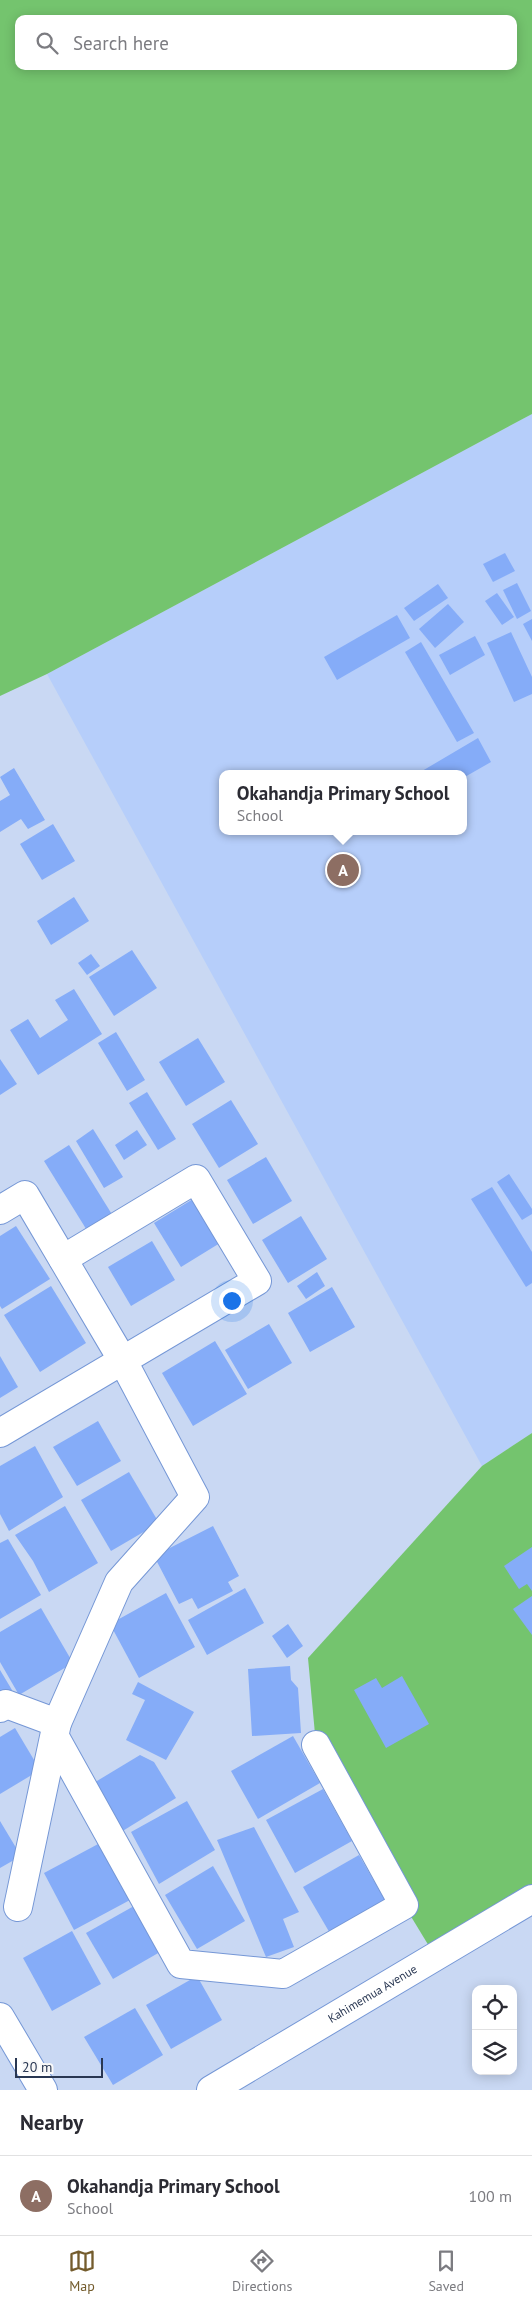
<!DOCTYPE html>
<html lang="en">
<head>
<meta charset="utf-8">
<style>
  :root { --surface:#fff; --page:#f7f7f7; --text:#2b2b33; --muted:#7c7c81; --line:#e1e1e2; --accent:#745c2d }
  body { margin:0; font-family:"PT Sans",sans-serif; background:var(--page); color:var(--text) }
  .controls { position:absolute; right:15px; bottom:15px; display:grid; overflow:hidden; border-radius:10px; box-shadow:0 2px 12px #0003 }
  .controls button { width:45px; height:45px; display:grid; place-items:center; padding:0; border:0; border-bottom:1px solid var(--line); background:var(--surface); color:var(--text); font:25px sans-serif }
  .scale { position:absolute; left:15px; bottom:12px; width:88px; box-sizing:border-box; padding-left:5px; border:2px solid #293752; border-top:0; font-size:14px; line-height:18px; white-space:nowrap; color:#293752; -webkit-text-stroke:4px #f8f8f8; paint-order:stroke }
  .you { position:absolute; left:231px; top:1300px; width:18px; height:18px; margin:-12px; border:4px solid #fff; border-radius:50%; background:#1a73e8; box-shadow:0 0 0 8px #1a73e833 }
  .badge { display:grid; place-items:center; width:32px; height:32px; border-radius:50%; background:var(--accent); color:#fff; font-size:16px; font-weight:700 }
  .pin { position:absolute; translate:-50% -50%; border:2px solid #fff; box-shadow:0 1px 5px #0006 }
  .popup { position:absolute; left:219px; top:770px; width:248px; height:65px; box-sizing:border-box; display:grid; place-content:center; border-radius:10px; background:var(--surface); filter:drop-shadow(0 1px 4px #0005); font-size:16px; white-space:nowrap; color:var(--muted) }
  .popup b { font-size:19px; color:var(--text) }
  .popup::after { content:''; position:absolute; left:50%; top:100%; margin-left:-10px; border:10px solid transparent; border-top-color:var(--surface) }
  .list { margin:0; padding:0; list-style:none }
  h2 { display:flex; justify-content:space-between; align-items:center; height:65px; margin:0; padding:0 20px; font-size:21px }
  h2 small { font-size:16px; font-weight:400; color:var(--muted) }
  .list li { display:grid; grid-template-columns:32px 1fr auto; gap:15px; align-items:center; box-sizing:border-box; height:80px; padding:0 20px; border-top:1px solid var(--line) }
  .list b { display:block; font-size:19px; white-space:nowrap }
  .list p { margin:0; font-size:16px; white-space:nowrap; color:var(--muted) }
  .list em { font-size:16px; font-style:normal; color:var(--muted) }
  .icon { flex:none; width:28px; height:28px; fill:none; stroke:currentColor; stroke-width:2; stroke-linecap:round; stroke-linejoin:round }
  .map { position:relative; flex:none; width:532px; height:2090px; overflow:hidden }
  .search { position:absolute; background:var(--surface); box-shadow:0 2px 12px #0003; left:15px; right:15px; top:15px; height:55px; display:flex; align-items:center; gap:12px; box-sizing:border-box; padding:0 18px; border-radius:10px; color:var(--muted); font-size:19px }
  .sheet { height:145px; background:var(--surface) }
  nav { display:flex; justify-content:space-around; align-items:center; box-sizing:border-box; height:70px; border-top:1px solid var(--line); background:var(--surface); font-size:14px; color:var(--muted) }
  nav a { display:grid; justify-items:center; gap:2px }
  nav .on { color:var(--accent) }
  .map>svg:first-child { display:block }
</style>
</head>
<body>
<div class="map">
<svg width="532" height="2090" viewBox="0 0 532 2090">
  <rect width="100%" height="100%" fill="#c9d8f3"/>
  <path fill="#b6cefa" fill-rule="evenodd" d="M532,414V1433L482,1466L47,674ZM223,774H463V831H223Z"/>
  <g fill="#74c46e" fill-rule="evenodd">
    <path d="M0,0H532V414L47,674L0,696ZM19,19H513V66H19Z"/>
    <path d="M532,1433V1899L435,1956L404,1905L316,1745L308,1658L482,1466Z"/>
  </g>
  <g fill="#85acf8">
    <path d="M505,553L515,571L493,582L483,564Z"/>
    <path d="M517,583L531,611L517,619L503,590Z"/>
    <path d="M438,584L448,598L414,621L404,608Z"/>
    <path d="M497,593L514,617L502,625L485,601Z"/>
    <path d="M448,604L464,622L435,648L419,629Z"/>
    <path d="M397,615L410,638L337,680L324,657Z"/>
    <path d="M532,619V641L523,624Z"/>
    <path d="M511,632L532,677V694L514,702L487,643Z"/>
    <path d="M475,636L485,655L450,675L439,655Z"/>
    <path d="M421,642L474,733L457,742L405,652Z"/>
    <path d="M478,738L491,762L463,778V774H417Z"/>
    <path d="M14,768L45,820L28,829L21,819L0,832V801L10,795L0,777Z"/>
    <path d="M53,824L75,861L42,880L20,844Z"/>
    <path d="M74,897L89,921L51,945L37,921Z"/>
    <path d="M132,950L157,988L114,1016L89,977Z"/>
    <path d="M91,954L100,966L87,975L78,963Z"/>
    <path d="M74,989L102,1034L38,1075L10,1030L28,1019L40,1038L68,1020L55,1000Z"/>
    <path d="M116,1032L145,1080L127,1091L98,1043Z"/>
    <path d="M198,1038L225,1082L186,1106L159,1062Z"/>
    <path d="M0,1059L17,1084L0,1095Z"/>
    <path d="M147,1092L176,1139L158,1150L129,1103Z"/>
    <path d="M231,1100L258,1144L219,1168L192,1124Z"/>
    <path d="M93,1129L123,1177L104,1188L76,1141Z"/>
    <path d="M137,1130L147,1145L124,1160L115,1145Z"/>
    <path d="M69,1145L113,1216L88,1232L44,1161Z"/>
    <path d="M266,1157L292,1201L253,1224L227,1180Z"/>
    <path d="M509,1174L532,1209V1214L522,1220L497,1182Z"/>
    <path d="M492,1187L532,1252V1283L526,1287L471,1199Z"/>
    <path d="M193,1199L220,1243L181,1267L154,1223Z"/>
    <path d="M301,1216L327,1259L288,1283L262,1240Z"/>
    <path d="M16,1226L50,1279L2,1309L0,1306V1236Z"/>
    <path d="M152,1241L175,1280L131,1306L108,1267Z"/>
    <path d="M317,1272L325,1286L306,1299L297,1286Z"/>
    <path d="M51,1286L86,1343L40,1372L4,1315Z"/>
    <path d="M332,1287L355,1327L310,1352L288,1313Z"/>
    <path d="M269,1324L292,1363L248,1389L225,1350Z"/>
    <path d="M215,1341L247,1394L193,1426L162,1373Z"/>
    <path d="M0,1356L18,1387L0,1398Z"/>
    <path d="M98,1421L121,1461L77,1486L53,1447Z"/>
    <path d="M35,1446L63,1497L9,1531L0,1514V1466Z"/>
    <path d="M129,1472L159,1523L111,1551L81,1500Z"/>
    <path d="M65,1506L98,1563L49,1592L33,1561L15,1535Z"/>
    <path d="M213,1526L239,1576L228,1582L233,1591L198,1609L192,1598L179,1604L154,1556Z"/>
    <path d="M8,1539L41,1595L0,1619V1543Z"/>
    <path d="M532,1547V1591L527,1584L519,1589L504,1566Z"/>
    <path d="M245,1588L264,1623L207,1655L188,1620Z"/>
    <path d="M166,1593L195,1647L139,1678L110,1624Z"/>
    <path d="M532,1596V1635L513,1609Z"/>
    <path d="M41,1608L73,1663L19,1695L0,1662V1632Z"/>
    <path d="M288,1624L303,1646L287,1658L272,1636Z"/>
    <path d="M290,1666L291,1680L298,1688L301,1733L252,1736L248,1669Z"/>
    <path d="M0,1670L12,1690L0,1697Z"/>
    <path d="M402,1676L429,1724L386,1748L354,1690L376,1678L382,1688Z"/>
    <path d="M138,1682L194,1712L166,1760L126,1740L145,1700L132,1694Z"/>
    <path d="M15,1728L40,1770L0,1794V1737Z"/>
    <path d="M293,1736L320,1783L258,1819L231,1771Z"/>
    <path d="M140,1755L154,1762L176,1798L121,1832L92,1784Z"/>
    <path d="M323,1789L352,1841L295,1873L266,1820Z"/>
    <path d="M187,1801L215,1850L159,1884L131,1832Z"/>
    <path d="M0,1821L21,1856L0,1868Z"/>
    <path d="M254,1827L299,1912L283,1919L294,1947L266,1957L217,1840Z"/>
    <path d="M100,1843L130,1900L74,1930L44,1873Z"/>
    <path d="M359,1855L386,1902L331,1935L303,1887Z"/>
    <path d="M213,1866L245,1921L197,1949L165,1895Z"/>
    <path d="M134,1906L160,1952L113,1979L86,1933Z"/>
    <path d="M72,1931L101,1984L52,2011L23,1958Z"/>
    <path d="M197,1976L222,2020L171,2049L146,2005Z"/>
    <path d="M135,2008L163,2055L113,2085L84,2037Z"/>
  </g>
  <g fill="none" stroke-linecap="round" stroke-linejoin="round">
    <g stroke="#7597d6" stroke-width="30">
      <g id="minor">
        <path d="M0,1210L25,1195L123,1361L195,1497L119,1582L57,1723L18,1907"/>
        <path d="M0,1433L257,1281L196,1179L63,1259"/>
        <path d="M0,1708L6,1704L57,1723"/>
        <path d="M55,1737L181,1964L283,1974L404,1905L316,1745"/>
        <path d="M0,2017L43,2090"/>
        <path id="s1" d="M211,2090L532,1899"/>
      </g>
    </g>
    <use href="#minor" stroke="#fff" stroke-width="28"/>
  </g>
  <g text-anchor="middle" stroke-width="5" stroke-linejoin="round" paint-order="stroke">
    <g font-size="12" fill="#293752" stroke="#f8f8f8">
      <text dy="4" stroke="none"><textPath href="#s1" startOffset="188">Kahimemua Avenue</textPath></text>
    </g>
  </g>
</svg>
<div class="controls">
<button><svg class="icon" aria-label="locate" viewBox="0 0 24 24"><circle cx="12" cy="12" r="6"/><path d="M12 2v4M12 18v4M2 12h4M18 12h4"/></svg></button>
<button><svg class="icon" aria-label="layers" viewBox="0 0 24 24"><path d="M12 4l9 5-9 5-9-5zM3 14l9 5 9-5"/></svg></button>
</div>
<div class="scale">20 m</div>
<div class="you"></div>
<div class="pin badge" style="left:343px;top:870px;background:#8d6e63">A</div>
<div class="popup"><b>Okahandja Primary School</b>School</div>
<div class="search"><svg class="icon" aria-label="search" viewBox="0 0 24 24"><circle cx="10" cy="10" r="6"/><path d="M15 15l6 6"/></svg>Search here</div>
</div>
<section class="sheet">
<h2>Nearby<small></small></h2>
<ul class="list">
<li><span class="badge" style="background:#8d6e63">A</span><div><b>Okahandja Primary School</b><p>School</p></div><em>100 m</em></li>
</ul>
</section>
<nav>
<a class="on"><svg class="icon" aria-label="map" viewBox="0 0 24 24"><path d="M3 6l6-2 6 2 6-2v14l-6 2-6-2-6 2zM9 4v14M15 6v14"/></svg>Map</a>
<a><svg class="icon" aria-label="directions" viewBox="0 0 24 24"><path d="M12 3l9 9-9 9-9-9zM9 14v-3h6M13 9l2 2-2 2"/></svg>Directions</a>
<a><svg class="icon" aria-label="saved" viewBox="0 0 24 24"><path d="M7 4h10v16l-5-4-5 4z"/></svg>Saved</a>
</nav>
</body>
</html>
